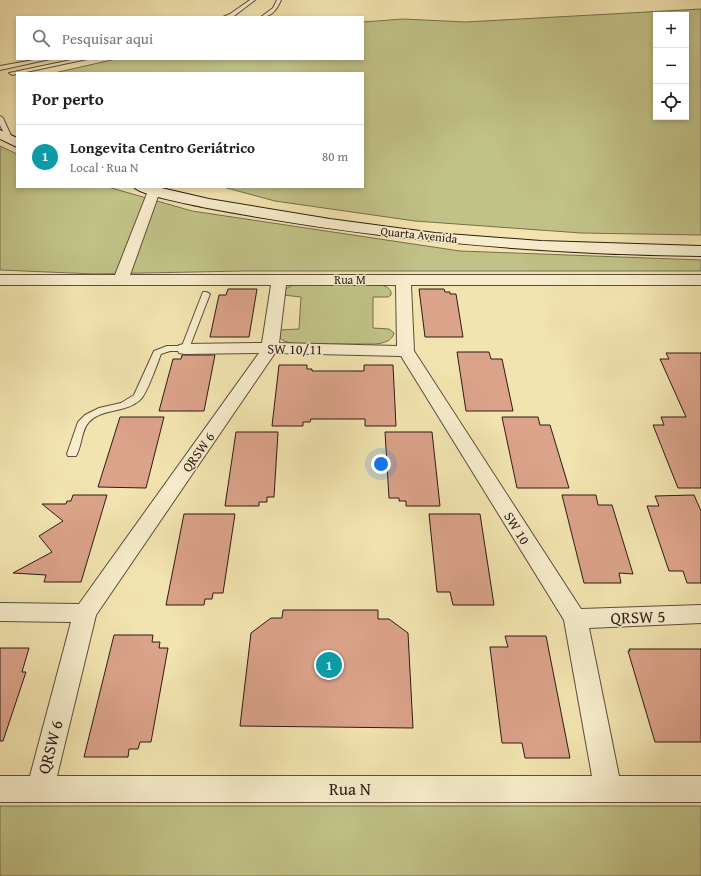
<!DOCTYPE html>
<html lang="pt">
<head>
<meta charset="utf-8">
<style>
  :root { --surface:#fff; --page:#f2f2f2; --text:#202124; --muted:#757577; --line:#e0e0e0; --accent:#7c3aed }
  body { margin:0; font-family:"Gentium Book Plus",serif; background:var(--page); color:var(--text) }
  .controls { position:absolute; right:12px; top:12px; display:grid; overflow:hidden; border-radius:0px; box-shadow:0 2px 6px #0003 }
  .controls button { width:36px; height:36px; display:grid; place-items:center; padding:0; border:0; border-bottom:1px solid var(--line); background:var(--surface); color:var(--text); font:20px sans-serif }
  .you { position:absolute; left:381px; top:464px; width:14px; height:14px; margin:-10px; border:3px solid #fff; border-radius:50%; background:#1a73e8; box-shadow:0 0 0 6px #1a73e833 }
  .badge { display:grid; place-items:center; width:26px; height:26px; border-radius:50%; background:var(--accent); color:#fff; font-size:13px; font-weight:700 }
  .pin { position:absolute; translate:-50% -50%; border:2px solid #fff; box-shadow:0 1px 4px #0006 }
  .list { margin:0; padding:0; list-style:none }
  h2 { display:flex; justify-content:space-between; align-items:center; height:52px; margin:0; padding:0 16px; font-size:17px }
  h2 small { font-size:13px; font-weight:400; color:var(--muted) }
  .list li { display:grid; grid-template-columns:26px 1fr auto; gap:12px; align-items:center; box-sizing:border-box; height:64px; padding:0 16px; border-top:1px solid var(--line) }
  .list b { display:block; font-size:15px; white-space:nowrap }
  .list p { margin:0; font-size:13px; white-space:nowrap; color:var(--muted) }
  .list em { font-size:13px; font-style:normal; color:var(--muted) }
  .icon { flex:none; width:22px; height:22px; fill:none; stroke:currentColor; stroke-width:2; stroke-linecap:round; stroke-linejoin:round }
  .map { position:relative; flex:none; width:701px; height:876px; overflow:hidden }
  .search { position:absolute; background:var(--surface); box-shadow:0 2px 6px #0003; left:16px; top:16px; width:348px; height:44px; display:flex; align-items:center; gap:10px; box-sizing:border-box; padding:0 14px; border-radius:0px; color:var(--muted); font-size:15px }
  .panel { position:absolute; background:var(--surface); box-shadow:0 2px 6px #0003; left:16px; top:72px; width:348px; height:116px; border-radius:0px }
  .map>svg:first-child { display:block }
</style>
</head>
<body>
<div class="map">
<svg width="701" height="876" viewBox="0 0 701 876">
  <rect width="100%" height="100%" fill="#f2e4b0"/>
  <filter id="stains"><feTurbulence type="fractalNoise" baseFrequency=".005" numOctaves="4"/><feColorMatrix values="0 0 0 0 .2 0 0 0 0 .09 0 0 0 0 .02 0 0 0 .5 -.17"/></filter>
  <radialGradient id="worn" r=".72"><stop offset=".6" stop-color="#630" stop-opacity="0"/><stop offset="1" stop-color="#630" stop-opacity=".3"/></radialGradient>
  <g fill="#c1c287" stroke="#776e4e" fill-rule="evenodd">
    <path d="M701,9V235L581,233L415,221L275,201L223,187H363V73H54L116,59H363V22L403,19L466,22ZM656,15H686V117H656Z"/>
    <path d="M0,146L17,154V187H108L192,211L460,251L701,260V271H243L95,274L0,270Z"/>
    <path d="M295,284L382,285C387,287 392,289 391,295L388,297H373V328L389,329L394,333C392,341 384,343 376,344H294L284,341L280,338L279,330L299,329L301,297L283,295L285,289Z"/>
    <rect x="0" y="806" width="701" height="70"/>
  </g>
  <g fill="#dba38a" stroke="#2d1b15">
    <path d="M228,289H257L249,337H210L219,295H226Z"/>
    <path d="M419,289H444L445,292H450V294H456L463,337H425Z"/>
    <path d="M457,352H489L491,359H502L513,411H466Z"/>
    <path d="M666,353H701V488H678L653,425H664L661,417H686L660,359H669Z"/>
    <path d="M182,355H215L204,411H159L173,359H181Z"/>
    <path d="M279,365H307V369H312V371H364V365H393L396,426H365V419H311L310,422H303V426H272Z"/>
    <path d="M120,417H164L146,488L98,487Z"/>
    <path d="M502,417H538L540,425H550L569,488H517Z"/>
    <path d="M236,432H278L274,497H267V502H259V506H225Z"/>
    <path d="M385,432H432L440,506H406V501H399V498H389Z"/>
    <path d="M73,495H107L81,582H44L46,575L13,573L52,552L39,536L63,521L42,504H66L67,501H71Z"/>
    <path d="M562,495H596L598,505H612L633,574L619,573L621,583H584Z"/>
    <path d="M694,495L701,511V583H687L683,571H669L647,506H659L655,496Z"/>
    <path d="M184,514H235L223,593H213L212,599H205L204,605H166Z"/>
    <path d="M429,514H480L494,605H453L450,592H437Z"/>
    <path d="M283,610H378V619H389L408,633L413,728L240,726L251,633L271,618H282Z"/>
    <path d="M114,635H153L152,642H160L159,648H168L151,742H140L138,749H129L128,757H84Z"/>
    <path d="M505,636H546L570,758H525L522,743H502L490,647H508Z"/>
    <path d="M0,648H29L22,672H26L3,741H0Z"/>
    <path d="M629,649H701V742H655L628,651H630Z"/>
  </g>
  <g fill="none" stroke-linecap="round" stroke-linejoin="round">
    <g stroke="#5e4d3c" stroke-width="2">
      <g id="service">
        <path d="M250,0H255L234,16L223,17L230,14Z"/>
        <path d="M277,0H281C277,9 272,17 261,17L273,8Z"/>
        <path d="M39,59H50L0,70V66Z"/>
        <path d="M76,59H87L12,75L9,73Z"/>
        <path d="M0,116L3,118L13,140L12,141L7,140L0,125Z"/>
        <path d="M203,292H206L210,294L188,351H170L161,354C157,364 147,394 140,400C126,413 102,408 89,422C81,430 82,446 76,456H68L67,454L78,422L85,415L99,408L121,403L134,395L154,351L167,346H182Z"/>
      </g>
    </g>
    <g stroke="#5e4d3c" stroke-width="2">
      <path id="minor" d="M154,187L159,188L160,191L130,275H701V285H411L414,351L581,609L701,605V623L589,628L619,776H701V802H0V776H30L71,622L0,621V603L79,604L259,353L185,354L179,353L177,349L179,345L185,344L262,343L271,285H0V275H115L148,191L149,188ZM286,285H396L397,346L279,343ZM275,353L401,356L564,620L592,776H57L96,615Z"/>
    </g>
    <g stroke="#2d1b15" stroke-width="2">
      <g id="secondary">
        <path d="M0,130L17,138V147L0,139Z"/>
        <path d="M134,187H157L209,199L330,219L435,233L541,241L701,246V256C533,254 367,239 202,207C190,204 139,195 134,187Z"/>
      </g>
    </g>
    <use href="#service" fill="#f7edcc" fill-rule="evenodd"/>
    <use href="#minor" fill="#f7edcc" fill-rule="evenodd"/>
    <use href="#secondary" fill="#f7edcc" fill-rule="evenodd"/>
  </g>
  <g text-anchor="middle" stroke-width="3" stroke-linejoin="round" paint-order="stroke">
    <g font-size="12" fill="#2d1b15" stroke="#f7edcc">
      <text transform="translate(419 235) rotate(6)" y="4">Quarta Avenida</text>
      <text x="350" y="284">Rua M</text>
    </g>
    <g font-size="14" fill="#2d1b15" stroke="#f7edcc">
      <text transform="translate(295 349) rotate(1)" y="5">SW 10/11</text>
      <text transform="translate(198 452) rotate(-55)" y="5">QRSW 6</text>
      <text transform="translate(517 528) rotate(58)" y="5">SW 10</text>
    </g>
    <g font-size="17" fill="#2d1b15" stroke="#f7edcc">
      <text transform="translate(638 617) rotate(-2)" y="6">QRSW 5</text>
      <text transform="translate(50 747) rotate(-75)" y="6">QRSW 6</text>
      <text x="350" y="795">Rua N</text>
    </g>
  </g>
  <rect width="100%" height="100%" filter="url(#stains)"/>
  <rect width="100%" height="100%" fill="url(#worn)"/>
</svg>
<div class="controls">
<button>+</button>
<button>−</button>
<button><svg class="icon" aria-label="locate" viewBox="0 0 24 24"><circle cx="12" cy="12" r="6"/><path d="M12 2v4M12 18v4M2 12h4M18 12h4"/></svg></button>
</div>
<div class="you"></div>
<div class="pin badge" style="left:329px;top:665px;background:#0f9aa8">1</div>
<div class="search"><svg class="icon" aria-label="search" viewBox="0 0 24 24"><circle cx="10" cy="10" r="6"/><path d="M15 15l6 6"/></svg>Pesquisar aqui</div>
<section class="panel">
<h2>Por perto<small></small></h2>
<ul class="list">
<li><span class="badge" style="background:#0f9aa8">1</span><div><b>Longevita Centro Geriátrico</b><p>Local · Rua N</p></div><em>80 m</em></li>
</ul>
</section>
</div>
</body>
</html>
